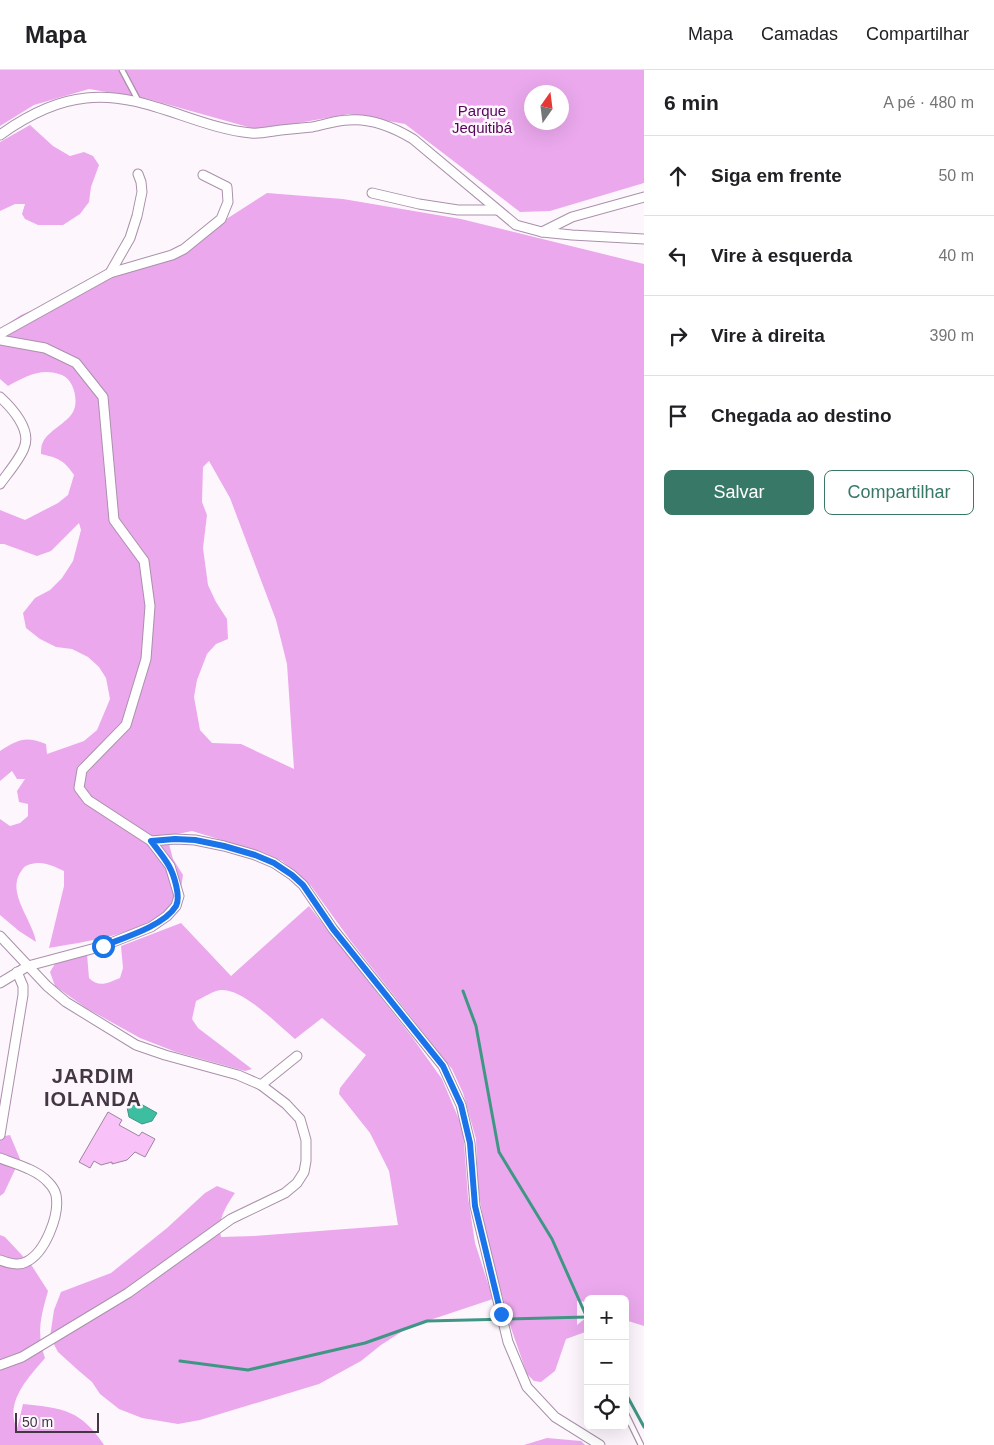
<!DOCTYPE html>
<html lang="pt">
<head>
<meta charset="utf-8">
<style>
  :root { --surface:#fff; --page:#f6f6f6; --text:#202124; --muted:#757577; --line:#e0e0e0; --accent:#377867 }
  body { margin:0; font-family:Helvetica,sans-serif; background:var(--page); color:var(--text) }
  .controls { position:absolute; right:15px; bottom:15px; display:grid; overflow:hidden; border-radius:8px; box-shadow:0 5px 20px #0002 }
  .controls button { width:45px; height:45px; display:grid; place-items:center; padding:0; border:0; border-bottom:1px solid var(--line); background:var(--surface); color:var(--text); font:25px sans-serif }
  .compass { position:absolute; left:524px; top:15px; width:45px; height:45px; border-radius:50%; background:var(--surface); box-shadow:0 5px 20px #0002; rotate:14deg }
  .scale { position:absolute; left:15px; bottom:12px; width:84px; box-sizing:border-box; padding-left:5px; border:2px solid #433743; border-top:0; font-size:14px; line-height:18px; white-space:nowrap; color:#433743; -webkit-text-stroke:4px #fdf7fd; paint-order:stroke }
  .stop { position:absolute; width:15px; height:15px; margin:-11px; border:4px solid #1a73e8; border-radius:50%; background:#fff }
  .stop.end { background:#1a73e8; border-color:#fff; box-shadow:0 1px 5px #0008 }
  .list { margin:0; padding:0; list-style:none }
  h2 { display:flex; justify-content:space-between; align-items:center; height:65px; margin:0; padding:0 20px; font-size:21px }
  h2 small { font-size:16px; font-weight:400; color:var(--muted) }
  .list li { display:grid; grid-template-columns:32px 1fr auto; gap:15px; align-items:center; box-sizing:border-box; height:80px; padding:0 20px; border-top:1px solid var(--line) }
  .list b { display:block; font-size:19px; white-space:nowrap }
  .list em { font-size:16px; font-style:normal; color:var(--muted) }
  .actions { display:flex; gap:10px; padding:15px 20px }
  .actions a { flex:1; padding:11px 0; border:1px solid var(--accent); border-radius:8px; text-align:center; font-size:18px; color:var(--accent) }
  .actions .main { background:var(--accent); color:#fff }
  .icon { flex:none; width:28px; height:28px; fill:none; stroke:currentColor; stroke-width:2; stroke-linecap:round; stroke-linejoin:round }
  .map { position:relative; flex:none; width:644px; height:1375px; overflow:hidden }
  header { display:flex; align-items:center; gap:30px; box-sizing:border-box; height:70px; padding:0 25px; background:var(--surface); border-bottom:1px solid var(--line) }
  header strong { font-size:24px }
  nav { display:flex; gap:28px; margin-inline-start:auto; font-size:18px }
  main { display:flex }
  aside { flex:1; background:var(--surface) }
  .map>svg:first-child { display:block }
</style>
</head>
<body>
<header>
<strong>Mapa</strong>
<nav><a>Mapa</a><a>Camadas</a><a>Compartilhar</a></nav>
</header>
<main>
<div class="map">
<svg width="644" height="1375" viewBox="0 0 644 1375">
  <rect width="100%" height="100%" fill="#fdf7fd"/>
  <g fill="#eba8ed" fill-rule="evenodd">
    <path d="M0,0H644V113L550,141L520,142L405,54L349,44L259,60L148,29L89,19L34,35L0,56ZM532,22H562V52H532Z"/>
    <path d="M30,55L53,76L70,86L84,82L93,86L99,95L91,117L89,132L80,144L63,155H38L25,149L22,144L25,134H15L0,141V72Z"/>
    <path d="M267,123L343,129L461,149L644,194V1256L625,1250V1229H588V1232L577,1231V1255L587,1247L588,1261L566,1269L555,1301L541,1312L534,1311L527,1304L511,1258L496,1203L485,1160L478,1118L476,1069L463,1023L452,999L350,870L311,816L282,791L264,783L192,761L173,765L169,774L173,789L183,805C182,810 182,816 180,820C165,863 87,871 49,878L64,816V801C51,795 42,790 28,795C23,797 23,799 20,803C7,824 33,851 36,872L19,861L0,845V749L10,756L20,753L28,746V734L19,732L17,721L25,709H17L12,701L0,711V681C19,669 25,666 46,674L47,684L84,671L97,660L110,629L106,608L99,597L88,587L72,579L56,577L40,569L26,558L23,543L35,528L50,520L62,508L73,491L81,460L79,453L51,481L37,486L4,474H0V440L25,450L58,433L68,425L74,405C64,390 58,388 41,384C41,380 41,375 43,372C48,361 67,353 73,342C79,331 74,310 62,305C42,297 26,306 8,316L0,309V259L21,245L52,232L103,211L182,185L228,148ZM209,391L230,428L276,550L287,594L294,699L241,674L212,673L200,660L194,627L197,610L207,584L216,574L228,569L227,549L216,532L208,515L203,478L207,445L202,432L203,397Z"/>
    <path d="M309,836L412,967L442,1009L463,1059L468,1127L475,1173L493,1229L409,1257L381,1275L361,1291L319,1314L200,1350L178,1354L142,1348L119,1339L100,1324L92,1312L79,1301L58,1282L50,1267L54,1240L61,1222L111,1203L167,1158L205,1123L217,1116L235,1123C226,1136 217,1150 221,1167L254,1166L398,1155L389,1101L370,1063L339,1024L340,1018L366,985L322,948L295,969C278,955 244,919 221,920C213,921 204,927 196,931L192,949L198,958L252,999L245,1001L176,982L140,968L86,938L55,916L50,902L56,892L87,884L89,908C99,918 108,913 120,908L123,898L121,876L181,853L231,906Z"/>
    <path d="M10,1065L20,1089L4,1123L0,1126V1067Z"/>
    <path d="M0,1165L5,1167L32,1196L48,1221C41,1246 36,1263 45,1288C29,1307 4,1332 17,1359L23,1334C63,1338 81,1340 104,1375H0Z"/>
    <path d="M547,1368L581,1371L585,1375H524Z"/>
  </g>
  <path fill="#3ebea1" stroke="#409685" d="M132,1029L157,1043L152,1051L142,1054L129,1047L127,1037Z"/>
  <g fill="none" stroke-linecap="round" stroke-linejoin="round">
    <g stroke="#409685" stroke-width="3">
      <path d="M463,921L476,956L499,1082L552,1169L588,1250"/>
      <path d="M180,1291L248,1300L365,1273L427,1251L587,1247"/>
      <path d="M625,1322L644,1357"/>
    </g>
  </g>
  <path fill="#f8c1f8" stroke="#9f849f" d="M108,1042L122,1050L119,1055L139,1066L142,1062L155,1069L145,1087L135,1082L127,1090L112,1094V1092L101,1095L94,1091L90,1098L79,1092Z"/>
  <g fill="none" stroke-linecap="round" stroke-linejoin="round">
    <g stroke="#aa90ab" stroke-width="7">
      <g id="lane">
        <path d="M122,0L139,32"/>
        <path d="M625,1342L641,1375"/>
      </g>
    </g>
    <g stroke="#aa90ab" stroke-width="11">
      <g id="street">
        <path d="M0,65C25,47 55,31 86,28C142,21 196,58 251,63C261,64 272,61 281,60C291,59 302,58 312,57C324,55 336,50 349,50C372,48 393,57 413,69L516,155L542,162L572,165L644,169"/>
        <path d="M372,123L419,134L458,140H497"/>
        <path d="M542,162L572,147L644,127"/>
        <path d="M110,203L172,185L184,179L221,149L228,132L227,117L203,105"/>
        <path d="M0,264L110,203L130,168L137,146L142,122L141,112L138,104"/>
        <path d="M0,270L45,278L76,293L103,327L114,450L144,491L150,536L146,589L126,655L82,700L79,718L88,730L151,771L170,796L179,826L176,836L167,846L151,857L103,876L28,896L0,913"/>
        <path d="M0,327C12,338 32,360 24,378C20,389 7,404 0,414"/>
        <path d="M151,771L175,769L195,770L224,776L255,785L274,793L292,805L303,815L333,859L443,996L461,1035L470,1073L475,1136L508,1272L527,1317L555,1347L600,1375"/>
        <path d="M0,866L47,916L66,932L136,975L165,985L238,1005L261,1015L286,1034L300,1049L306,1070V1091L304,1102L297,1113L285,1123L231,1149L128,1223L22,1287L0,1295"/>
        <path d="M261,1015L297,986"/>
        <path d="M0,1065L23,925V916L17,902"/>
        <path d="M0,1088C15,1094 36,1099 48,1112C51,1115 55,1121 56,1125C60,1145 45,1183 26,1192C19,1196 7,1193 0,1190"/>
      </g>
    </g>
    <use href="#lane" stroke="#fff" stroke-width="4.5"/>
    <use href="#street" stroke="#fff" stroke-width="9"/>
  </g>
  <g fill="none" stroke-linecap="round" stroke-linejoin="round">
    <path stroke="#1a73e8" stroke-width="6" d="M103,876C123,868 164,856 176,836C181,827 174,805 169,796C164,787 157,779 151,771L175,769L195,770L224,776L255,785L274,793L292,805L303,815L333,859L443,996L461,1035L470,1073L475,1136L501,1244"/>
  </g>
  <g text-anchor="middle" stroke-width="5" stroke-linejoin="round" paint-order="stroke">
    <g font-size="15" fill="#58045c" stroke="#fdf7fd">
      <text x="482" y="46">Parque<tspan x="482" dy="17">Jequitibá</tspan></text>
    </g>
    <g font-size="20" font-weight="bold" letter-spacing="1" fill="#433743" stroke="#fdf7fd">
      <text x="93" y="1013">JARDIM<tspan x="93" dy="23">IOLANDA</tspan></text>
    </g>
  </g>
</svg>
<div class="controls">
<button>+</button>
<button>−</button>
<button><svg class="icon" aria-label="locate" viewBox="0 0 24 24"><circle cx="12" cy="12" r="6"/><path d="M12 2v4M12 18v4M2 12h4M18 12h4"/></svg></button>
</div>
<svg class="compass" viewBox="-18 -18 36 36"><path d="M0-13l5 13h-10z" fill="#e53935"/><path d="M0 13l5-13h-10z" fill="#757577"/></svg>
<div class="scale">50 m</div>
<div class="stop" style="left:103px;top:876px"></div>
<div class="stop end" style="left:501px;top:1244px"></div>
</div>
<aside>
<h2>6 min<small>A pé · 480 m</small></h2>
<ul class="list">
<li><svg class="icon" aria-label="ahead" viewBox="0 0 24 24"><path d="M12 20V5M6 11l6-6 6 6"/></svg><div><b>Siga em frente</b></div><em>50 m</em></li>
<li><svg class="icon" aria-label="left" viewBox="0 0 24 24"><path d="M17 20v-9H6M10 6l-5 5 5 5"/></svg><div><b>Vire à esquerda</b></div><em>40 m</em></li>
<li><svg class="icon" aria-label="right" viewBox="0 0 24 24"><path d="M7 20v-9h11M14 6l5 5-5 5"/></svg><div><b>Vire à direita</b></div><em>390 m</em></li>
<li><svg class="icon" aria-label="arrive" viewBox="0 0 24 24"><path d="M6 21V4h12l-3 4 3 4H6"/></svg><div><b>Chegada ao destino</b></div></li>
</ul>
<div class="actions"><a class="main">Salvar</a><a>Compartilhar</a></div>
</aside>
</main>
</body>
</html>
